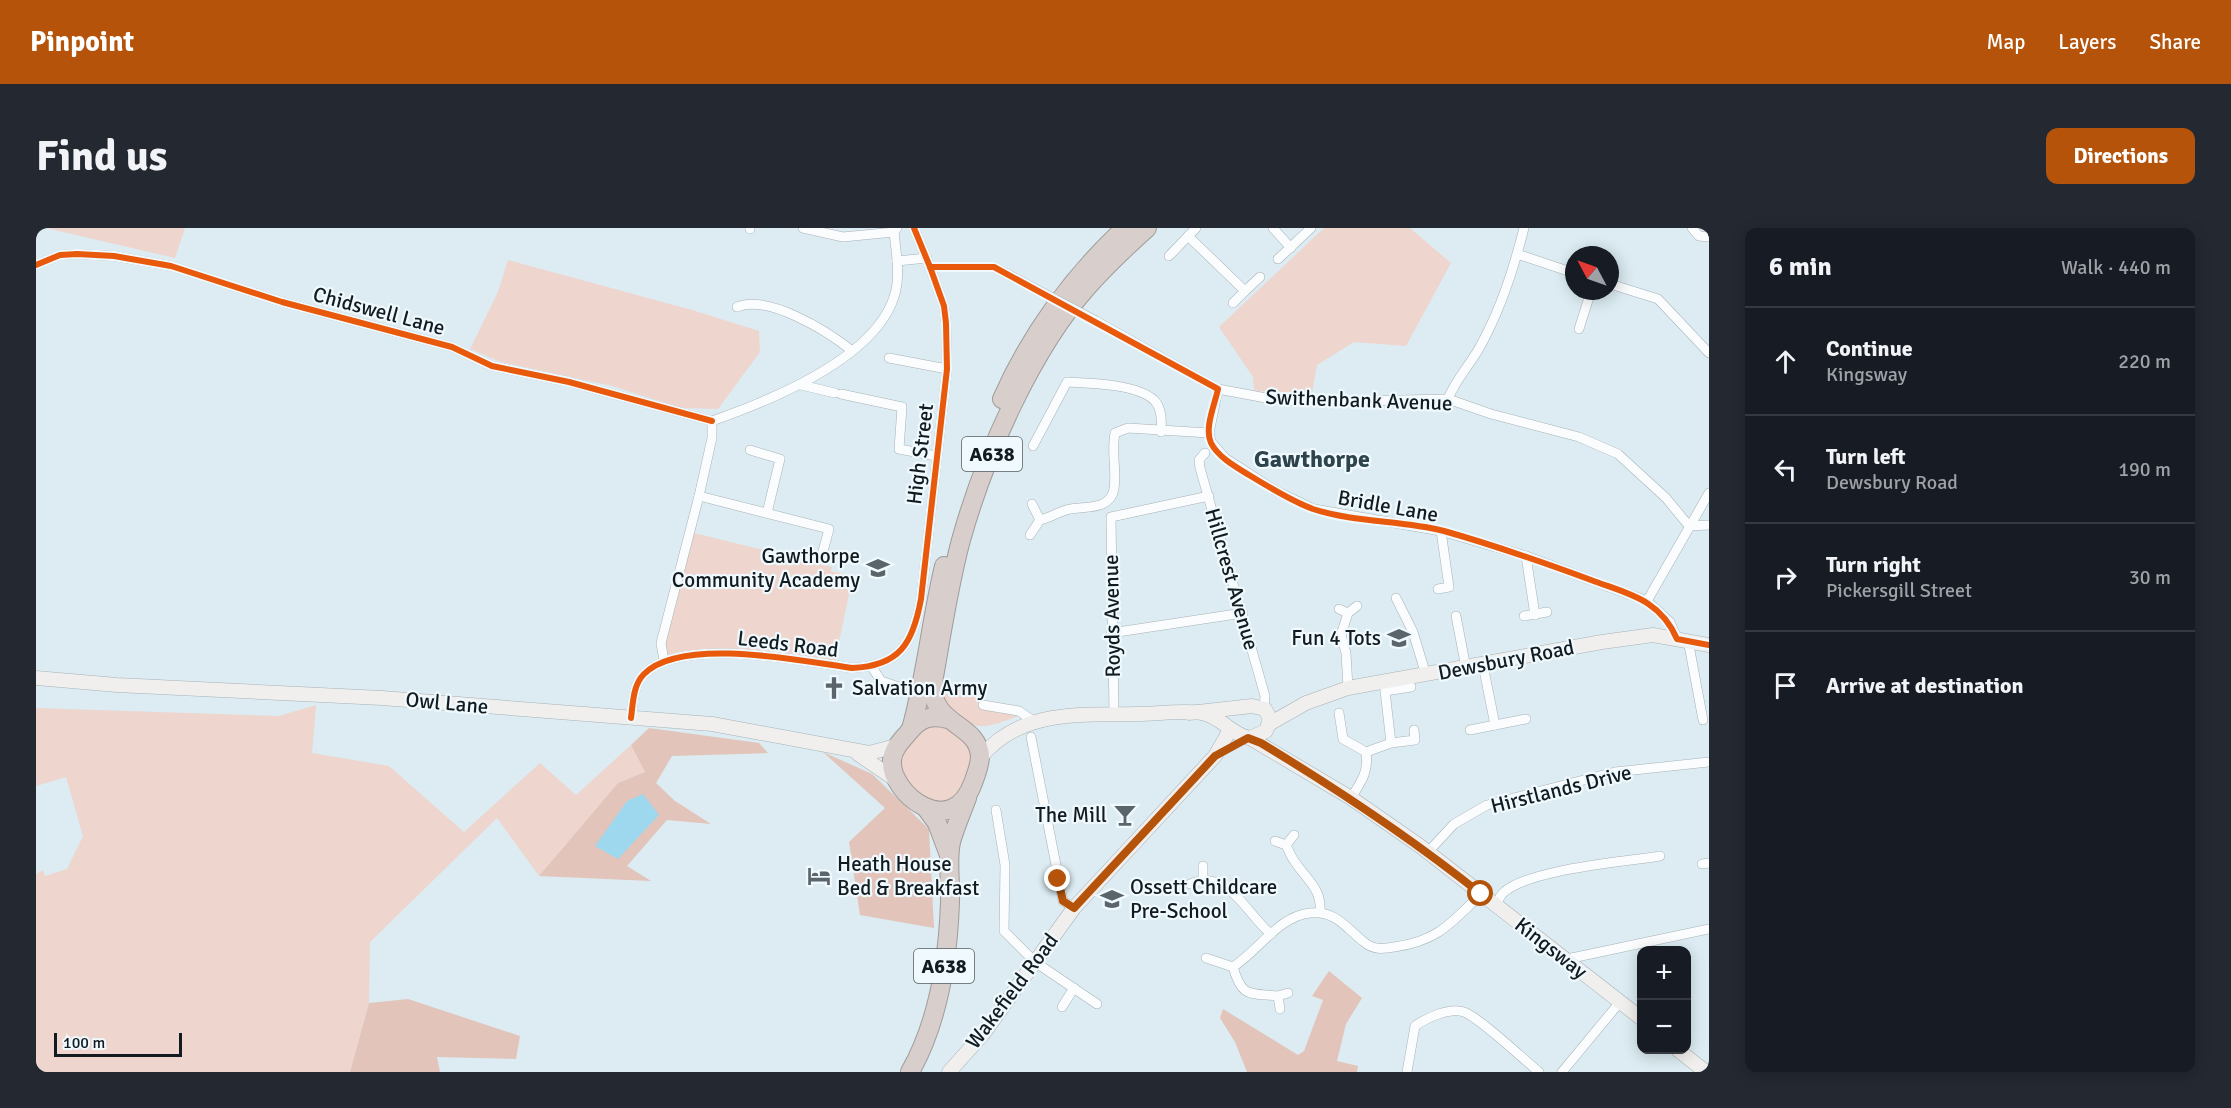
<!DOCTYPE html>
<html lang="en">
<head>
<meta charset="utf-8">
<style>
  :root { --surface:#171b24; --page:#242831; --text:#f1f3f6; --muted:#9ea1a6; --line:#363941; --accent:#b45309 }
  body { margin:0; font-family:Signika,sans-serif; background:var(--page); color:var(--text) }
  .controls { position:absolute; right:18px; bottom:18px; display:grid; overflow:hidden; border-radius:12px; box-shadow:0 3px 15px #0003 }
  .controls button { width:54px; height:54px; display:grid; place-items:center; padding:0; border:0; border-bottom:2px solid var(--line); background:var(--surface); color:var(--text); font:30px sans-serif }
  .compass { position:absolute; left:1529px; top:18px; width:54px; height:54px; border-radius:50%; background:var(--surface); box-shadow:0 3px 15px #0003; rotate:311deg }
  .scale { position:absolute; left:18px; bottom:15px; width:128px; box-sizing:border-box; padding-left:6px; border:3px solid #121c20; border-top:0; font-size:16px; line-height:21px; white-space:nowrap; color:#121c20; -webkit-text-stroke:4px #eff9fe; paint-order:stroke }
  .stop { position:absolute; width:18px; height:18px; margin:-14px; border:4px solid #b45309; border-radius:50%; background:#fff }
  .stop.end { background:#b45309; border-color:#fff; box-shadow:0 2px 6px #0008 }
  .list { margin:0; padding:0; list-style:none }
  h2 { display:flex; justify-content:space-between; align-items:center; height:78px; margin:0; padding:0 24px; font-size:26px }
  h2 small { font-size:20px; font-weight:400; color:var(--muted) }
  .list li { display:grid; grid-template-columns:39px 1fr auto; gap:18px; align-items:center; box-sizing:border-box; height:108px; padding:0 24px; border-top:2px solid var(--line) }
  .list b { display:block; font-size:22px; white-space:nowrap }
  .list p { margin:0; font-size:20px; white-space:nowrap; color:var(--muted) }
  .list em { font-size:20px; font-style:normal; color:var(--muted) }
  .icon { flex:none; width:33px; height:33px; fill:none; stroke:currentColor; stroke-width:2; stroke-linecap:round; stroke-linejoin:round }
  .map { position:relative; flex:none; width:1673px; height:844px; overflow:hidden; border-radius:12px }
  header { display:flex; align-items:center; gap:36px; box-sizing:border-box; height:84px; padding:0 30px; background:var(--accent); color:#fff }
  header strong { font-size:28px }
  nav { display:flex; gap:33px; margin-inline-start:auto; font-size:21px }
  .intro { display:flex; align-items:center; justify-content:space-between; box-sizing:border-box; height:144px; padding:0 36px }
  h1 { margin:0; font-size:42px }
  .button { padding:15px 27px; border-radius:12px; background:var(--accent); color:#fff; font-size:21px; font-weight:700 }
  main { display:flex; gap:36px; padding:0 36px }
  aside { flex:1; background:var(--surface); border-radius:12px; box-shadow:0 3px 15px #0003 }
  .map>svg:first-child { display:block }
</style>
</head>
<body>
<header>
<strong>Pinpoint</strong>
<nav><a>Map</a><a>Layers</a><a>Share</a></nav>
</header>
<div class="intro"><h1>Find us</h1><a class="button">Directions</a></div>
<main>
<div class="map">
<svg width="1673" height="844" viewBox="0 0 1673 844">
  <rect width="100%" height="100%" fill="#dcecf2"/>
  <g fill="#eed5cd">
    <path d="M10,0H149L139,30Z"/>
    <path d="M1288,0H1374L1415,35L1370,118L1318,114L1281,137L1276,165L1218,163L1217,149L1183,99Z"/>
    <path d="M472,32L656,82L723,103L724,124L682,181L645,180L576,158L465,134L434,121L462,64Z"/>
    <path d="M654,304L796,339L795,343L817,348L798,437L691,425L628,433L625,415Z"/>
    <path d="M908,454L949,464V482L982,488C941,504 932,504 905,466Z"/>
    <path d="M280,477L276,525L353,538L428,604L504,535L540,567L595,517L609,544L582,555L503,648L461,590L334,714L333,775L314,844H0V646L7,642L9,648L31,641L47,608L30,549L0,558V480L243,488Z"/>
    <path d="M894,489L937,511L933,565L896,583L856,540L887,491Z"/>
  </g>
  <g fill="#e2c4ba">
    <path d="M613,500L723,515L732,525L636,528L620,555L639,573L675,596L631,592L591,638L615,653L503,648L582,555L609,544L595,517Z"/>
    <path d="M787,524L836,546L893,601L898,700L824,687L813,614L849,580Z"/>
    <path d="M1293,743L1326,770L1310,796L1301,833L1322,838L1321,844H1211L1199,814L1184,790L1187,781L1262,827L1268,823L1287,772L1276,768Z"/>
    <path d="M372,771L484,808L480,831L401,829L404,844H314L333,775Z"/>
  </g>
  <path fill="#9ed8ef" d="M607,566L623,587L582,631L559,618L591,573Z"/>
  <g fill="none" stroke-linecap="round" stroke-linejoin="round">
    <g stroke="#a6b2b7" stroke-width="10">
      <g id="street">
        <path d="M767,0L807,9L858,4"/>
        <path d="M1237,0L1255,20"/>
        <path d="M1656,0L1663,8L1673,9"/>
        <path d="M714,1V0"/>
        <path d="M1152,8L1209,63L1197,75"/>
        <path d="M1481,26L1538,45"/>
        <path d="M1133,28L1160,0"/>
        <path d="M1242,31L1275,0"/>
        <path d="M861,33L891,30"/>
        <path d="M0,37L24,27L41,26L78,28L135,38L246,74L416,119L456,138L533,154L676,193"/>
        <path d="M894,39H958L1005,64"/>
        <path d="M1574,56L1622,71L1673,125"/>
        <path d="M1209,63L1224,49"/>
        <path d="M701,79C732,66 791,103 815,122"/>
        <path d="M1060,93L1182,161L1230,170L1274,174L1412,171L1455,186L1543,209L1582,226L1630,270L1653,298L1673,297"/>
        <path d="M1543,101L1555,63"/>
        <path d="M853,130L911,141"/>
        <path d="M765,157L799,165"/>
        <path d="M1182,161L1173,205L1175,214L1189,230L1240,263L1278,281L1405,303L1490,328L1611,373L1634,394L1641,411"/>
        <path d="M805,166L866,179L863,221L900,228"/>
        <path d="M1412,171C1420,150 1436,135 1446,115C1466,78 1478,40 1488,0"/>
        <path d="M676,193C733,173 838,131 858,69C865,49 860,25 858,4L861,0"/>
        <path d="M997,218L1031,154C1053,155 1101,156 1118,172C1126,180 1126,193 1125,204"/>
        <path d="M714,222L744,231L731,285"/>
        <path d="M1169,225L1163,232L1164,240L1229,468L1228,480"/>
        <path d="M663,268L793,301L786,327"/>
        <path d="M1004,292C1013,290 1021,285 1030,282C1046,277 1074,284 1078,261C1081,243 1075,224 1079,205L1092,200L1173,205"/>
        <path d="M994,307L1004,292L996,276"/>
        <path d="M1490,328L1499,387"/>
        <path d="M1402,361L1413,359L1405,303"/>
        <path d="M1360,370L1377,404L1390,447"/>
        <path d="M1611,373L1673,265"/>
        <path d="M1303,381L1312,385L1321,378"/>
        <path d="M1312,385L1305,407L1310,425L1312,460"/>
        <path d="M1420,388L1430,440"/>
        <path d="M1488,388L1511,384"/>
        <path d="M1075,405L1207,385"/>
        <path d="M1652,412L1667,492"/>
        <path d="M628,433L625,415L663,268L676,210V193"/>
        <path d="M1447,437L1459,497"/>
        <path d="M836,439L845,453L866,460"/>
        <path d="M947,477L983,483L997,493"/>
        <path d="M1303,485L1307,511L1330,524C1333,544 1325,554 1315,570"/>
        <path d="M1078,486L1075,289L1173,268"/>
        <path d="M595,490C597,475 597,457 608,446C646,408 766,433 816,440C864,438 877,415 885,371L911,141L910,95L908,78L894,39L878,0"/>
        <path d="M1434,502L1490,491"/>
        <path d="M995,509L1027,673L1038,680"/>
        <path d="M1355,515L1349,463L1375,459"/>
        <path d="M1330,524L1355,515L1379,512L1378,502"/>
        <path d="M960,582L969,637L968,703L999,734L1061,776"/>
        <path d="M1239,613L1250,617C1253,623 1255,629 1259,634C1271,652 1286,661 1284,684"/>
        <path d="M1250,617L1258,607"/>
        <path d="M1392,624L1418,596L1451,577L1579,544L1673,534"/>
        <path d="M1666,636L1673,635"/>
        <path d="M1167,638V652"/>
        <path d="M1154,656C1192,639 1211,687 1235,706"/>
        <path d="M1460,676C1462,673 1464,668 1467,665C1492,641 1589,634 1624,628"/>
        <path d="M1170,730L1197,739C1222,723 1243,688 1274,685C1300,682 1311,701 1328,714C1337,722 1347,721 1358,719C1402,713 1415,695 1445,666"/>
        <path d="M1531,731L1673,701"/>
        <path d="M1197,739C1206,770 1213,765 1242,768"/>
        <path d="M1026,779L1038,760"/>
        <path d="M1244,781L1242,768L1252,765"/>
        <path d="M1371,844L1379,798C1390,790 1414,779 1428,784C1444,790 1487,831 1503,844"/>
        <path d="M1526,844L1584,774"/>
      </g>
    </g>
    <g stroke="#a6b2b7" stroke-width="15">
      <g id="secondary">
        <path d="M0,450L81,457L346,470L676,496L833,525L860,518"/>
        <path d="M1233,496L1270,475L1312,460L1566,414L1617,407L1673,417"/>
        <path d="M1214,510L1315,570L1384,618L1606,791"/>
        <path d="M822,526L860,552"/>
        <path d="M944,530C984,481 1044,487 1101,486C1122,486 1145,482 1166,485C1185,488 1195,507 1214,510L1230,503L1234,491L1229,481L1216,478L1153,485"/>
        <path d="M1642,822L1670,844"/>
        <path d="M913,844L947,806L1038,680L1179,528L1194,502"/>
      </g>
    </g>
    <g stroke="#9f9b99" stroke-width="20">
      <g id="highway">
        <path d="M966,171C994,107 1038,47 1089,0"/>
        <path d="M912,491C894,486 883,491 872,505C865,513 857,521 856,532C853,565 915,614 937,555C940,547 944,537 944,528C942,496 900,499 896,460C905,411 912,360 925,312C948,230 995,121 1053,57C1071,37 1091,18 1111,0"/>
        <path d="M875,501C890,448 895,392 908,338"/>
        <path d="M890,580L901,595L913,627"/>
        <path d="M874,844C903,793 912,732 914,674C915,654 911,633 915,614C919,599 926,584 931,570"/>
      </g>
    </g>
    <use href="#street" stroke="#fafcfd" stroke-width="9"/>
    <use href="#secondary" stroke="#f0efee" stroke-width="14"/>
    <use href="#highway" stroke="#d8cfcc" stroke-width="18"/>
    <g stroke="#a6b2b7" stroke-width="10" stroke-linecap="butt">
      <path id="street-bridge" d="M1005,64L1060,93"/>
    </g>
    <use href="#street-bridge" stroke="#fafcfd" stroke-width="9"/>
    <g stroke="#eff9fe" stroke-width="10">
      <g id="cycleway">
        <path d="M0,37L24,27L41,26L78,28L135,38L246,74L416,119L456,138L533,154L676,193"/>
        <path d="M894,39H958L1182,161C1179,176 1168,200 1175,215C1182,229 1200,239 1213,247C1233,259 1255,273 1277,281C1319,295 1365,292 1408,303C1458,317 1506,334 1555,352C1592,366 1624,371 1641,411L1673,417"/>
        <path d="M595,490C597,475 597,457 608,446C646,408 766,433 816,440C864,438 877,415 885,371L911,141L910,95L908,78L894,39L878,0"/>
      </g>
    </g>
    <use href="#cycleway" stroke="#e8590c" stroke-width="6"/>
  </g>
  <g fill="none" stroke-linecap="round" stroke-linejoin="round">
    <path stroke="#b45309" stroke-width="8" d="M1022,651L1027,673L1038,680L1179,528L1212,510L1225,515C1301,561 1375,610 1445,666"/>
  </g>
  <defs>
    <g id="school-bare" transform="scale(1.8)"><path d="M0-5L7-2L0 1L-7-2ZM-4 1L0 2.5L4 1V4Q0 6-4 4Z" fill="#59656a" stroke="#eff9fe" stroke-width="2.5" paint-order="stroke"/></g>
    <g id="church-bare" transform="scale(1.8)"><path d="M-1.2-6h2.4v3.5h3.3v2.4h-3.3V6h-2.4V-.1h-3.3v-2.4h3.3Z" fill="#59656a" stroke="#eff9fe" stroke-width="2.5" paint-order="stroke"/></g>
    <g id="bar-bare" transform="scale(1.8)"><path d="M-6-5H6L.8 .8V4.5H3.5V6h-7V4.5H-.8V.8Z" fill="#59656a" stroke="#eff9fe" stroke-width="2.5" paint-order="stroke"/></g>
    <g id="hotel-bare" transform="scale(1.8)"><path d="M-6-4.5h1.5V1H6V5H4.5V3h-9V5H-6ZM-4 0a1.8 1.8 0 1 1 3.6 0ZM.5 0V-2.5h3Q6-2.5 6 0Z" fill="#59656a" stroke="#eff9fe" stroke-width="2.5" paint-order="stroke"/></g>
  </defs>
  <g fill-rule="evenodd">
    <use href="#school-bare" x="842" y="340"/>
    <use href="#school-bare" x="1363" y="410"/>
    <use href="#church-bare" x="798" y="460"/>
    <use href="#bar-bare" x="1089" y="587"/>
    <use href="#hotel-bare" x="783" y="648"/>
    <use href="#school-bare" x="1076" y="671"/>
  </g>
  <g text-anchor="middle" stroke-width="4.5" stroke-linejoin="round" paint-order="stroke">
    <g fill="#eff9fe" stroke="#545e63" stroke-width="1.5">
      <rect x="926" y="209" width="60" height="34" rx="4.5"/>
      <rect x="878" y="721" width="60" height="34" rx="4.5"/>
    </g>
    <g font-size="20" font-weight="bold" fill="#121c20">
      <text x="956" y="233">A638</text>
      <text x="908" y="745">A638</text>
    </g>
    <g font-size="21" fill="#121c20" stroke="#eff9fe">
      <text transform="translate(343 83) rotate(15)" y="7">Chidswell Lane</text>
      <text transform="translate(1323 172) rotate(2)" y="7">Swithenbank Avenue</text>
      <text transform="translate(884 226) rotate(-83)" y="7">High Street</text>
      <text transform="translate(1352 278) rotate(10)" y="7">Bridle Lane</text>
      <text transform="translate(1196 351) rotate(74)" y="7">Hillcrest Avenue</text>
      <text transform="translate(1076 388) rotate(-91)" y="7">Royds Avenue</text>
      <text transform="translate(752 416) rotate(7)" y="7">Leeds Road</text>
      <text transform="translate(1470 432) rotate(-11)" y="7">Dewsbury Road</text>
      <text transform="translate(411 475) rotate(5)" y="7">Owl Lane</text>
      <text transform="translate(1525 561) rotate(-14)" y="7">Hirstlands Drive</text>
      <text transform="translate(1515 720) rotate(38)" y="7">Kingsway</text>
      <text transform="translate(976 763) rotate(-53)" y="7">Wakefield Road</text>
    </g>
    <g font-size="21" fill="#121c20" stroke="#eff9fe" text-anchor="end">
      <text x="824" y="335">Gawthorpe<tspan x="824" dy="24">Community Academy</tspan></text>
      <text x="1345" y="417">Fun 4 Tots</text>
      <text x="816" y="467" text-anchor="start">Salvation Army</text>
      <text x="1071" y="594">The Mill</text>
      <text x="801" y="643" text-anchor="start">Heath House<tspan x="801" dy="24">Bed &amp; Breakfast</tspan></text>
      <text x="1094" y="666" text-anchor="start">Ossett Childcare<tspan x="1094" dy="24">Pre-School</tspan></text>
    </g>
    <g font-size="24" font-weight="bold" fill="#2e444d" stroke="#eff9fe">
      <text x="1276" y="239">Gawthorpe</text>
    </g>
  </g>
</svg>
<div class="controls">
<button>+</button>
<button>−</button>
</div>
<svg class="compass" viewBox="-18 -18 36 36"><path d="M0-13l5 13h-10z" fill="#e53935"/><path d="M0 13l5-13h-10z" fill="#9ea1a6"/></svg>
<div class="scale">100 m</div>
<div class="stop" style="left:1445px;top:666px"></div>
<div class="stop end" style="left:1022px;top:651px"></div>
</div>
<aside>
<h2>6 min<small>Walk · 440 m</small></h2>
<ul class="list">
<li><svg class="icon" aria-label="ahead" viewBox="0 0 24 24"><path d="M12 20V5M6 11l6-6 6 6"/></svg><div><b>Continue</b><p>Kingsway</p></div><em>220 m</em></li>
<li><svg class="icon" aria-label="left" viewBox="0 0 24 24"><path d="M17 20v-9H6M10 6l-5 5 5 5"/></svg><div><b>Turn left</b><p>Dewsbury Road</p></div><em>190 m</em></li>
<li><svg class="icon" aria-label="right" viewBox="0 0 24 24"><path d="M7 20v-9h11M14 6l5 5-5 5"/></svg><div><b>Turn right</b><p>Pickersgill Street</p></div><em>30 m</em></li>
<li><svg class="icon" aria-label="arrive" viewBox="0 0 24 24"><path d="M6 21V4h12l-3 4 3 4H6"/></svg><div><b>Arrive at destination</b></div></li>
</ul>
</aside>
</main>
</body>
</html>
